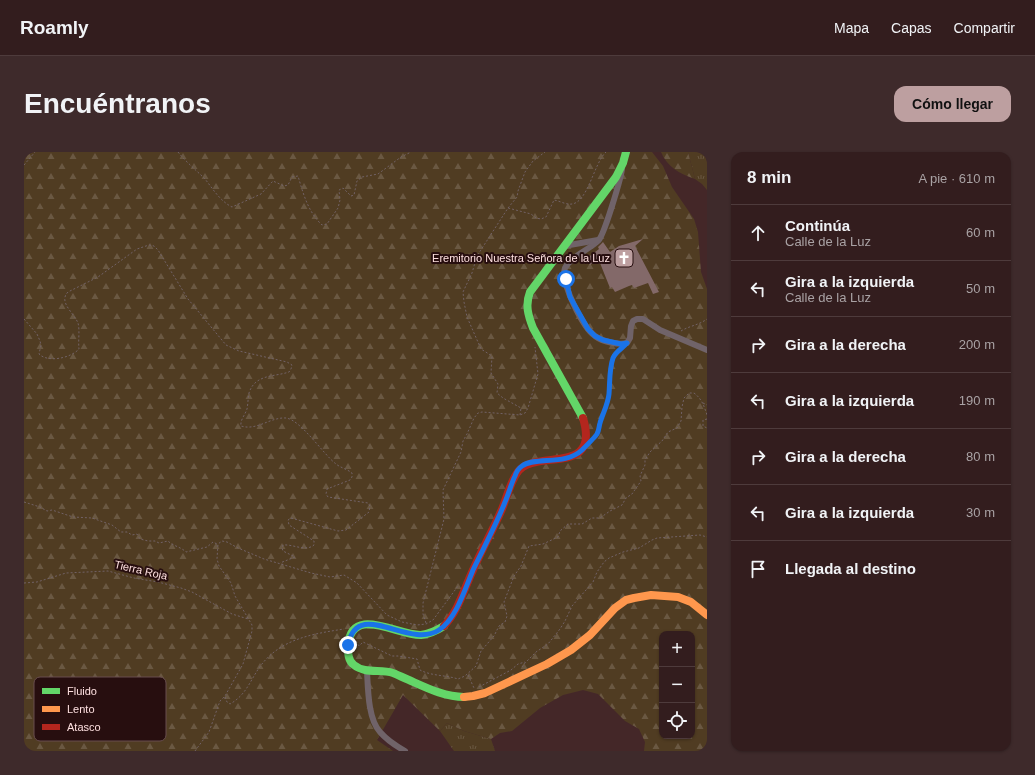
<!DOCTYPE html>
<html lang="es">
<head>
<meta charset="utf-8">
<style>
  :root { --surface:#331d1e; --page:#3e2a2b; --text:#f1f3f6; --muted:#a9a2a4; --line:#4e3b3c; --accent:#bd9fa0 }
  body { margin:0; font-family:Helvetica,sans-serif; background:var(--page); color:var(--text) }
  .controls { position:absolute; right:12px; bottom:12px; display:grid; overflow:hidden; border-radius:8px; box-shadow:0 1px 3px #0004 }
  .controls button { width:36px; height:36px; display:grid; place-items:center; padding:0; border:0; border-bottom:1px solid var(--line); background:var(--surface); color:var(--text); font:20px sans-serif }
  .stop { position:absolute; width:12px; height:12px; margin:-9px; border:3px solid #1a73e8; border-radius:50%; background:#fff }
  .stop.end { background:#1a73e8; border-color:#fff; box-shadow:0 1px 4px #0008 }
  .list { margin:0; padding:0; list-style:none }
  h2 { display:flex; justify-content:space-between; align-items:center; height:52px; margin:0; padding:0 16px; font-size:17px }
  h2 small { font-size:13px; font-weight:400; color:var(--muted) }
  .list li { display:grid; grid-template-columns:26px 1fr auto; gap:12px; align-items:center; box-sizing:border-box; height:56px; padding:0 16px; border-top:1px solid var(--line) }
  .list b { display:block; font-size:15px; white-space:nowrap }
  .list p { margin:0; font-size:13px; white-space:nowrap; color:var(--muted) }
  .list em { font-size:13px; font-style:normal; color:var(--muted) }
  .icon { flex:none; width:22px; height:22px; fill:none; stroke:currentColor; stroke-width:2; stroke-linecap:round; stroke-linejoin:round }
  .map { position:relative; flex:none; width:683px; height:599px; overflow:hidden; border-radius:12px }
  header { display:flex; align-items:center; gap:24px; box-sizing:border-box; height:56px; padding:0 20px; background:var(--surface); border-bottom:1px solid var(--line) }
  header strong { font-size:19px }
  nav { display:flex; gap:22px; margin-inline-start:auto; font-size:14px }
  .intro { display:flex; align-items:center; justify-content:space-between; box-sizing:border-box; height:96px; padding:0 24px }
  h1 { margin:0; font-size:28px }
  .button { padding:10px 18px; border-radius:12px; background:var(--accent); color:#111; font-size:14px; font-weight:700 }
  main { display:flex; gap:24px; padding:0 24px }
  aside { flex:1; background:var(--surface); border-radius:12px; box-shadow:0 1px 3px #0004 }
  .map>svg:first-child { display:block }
</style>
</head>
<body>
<header>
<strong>Roamly</strong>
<nav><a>Mapa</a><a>Capas</a><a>Compartir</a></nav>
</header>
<div class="intro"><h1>Encuéntranos</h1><a class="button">Cómo llegar</a></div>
<main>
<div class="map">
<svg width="683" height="599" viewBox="0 0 683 599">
  <defs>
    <pattern id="grass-tufts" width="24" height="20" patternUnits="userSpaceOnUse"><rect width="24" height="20" fill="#503c22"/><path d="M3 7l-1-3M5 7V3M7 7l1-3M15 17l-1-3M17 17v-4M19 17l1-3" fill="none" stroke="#6a5842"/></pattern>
    <pattern id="forest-firs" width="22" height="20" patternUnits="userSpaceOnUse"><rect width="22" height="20" fill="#503c22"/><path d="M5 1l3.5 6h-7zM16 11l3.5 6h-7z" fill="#6a5842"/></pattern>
  </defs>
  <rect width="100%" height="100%" fill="#442728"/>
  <g fill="url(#grass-tufts)">
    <path d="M664,0H683V38L678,32L671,27Z"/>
    <path d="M423,571L440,579L467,587L471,599H430L416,579Z"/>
  </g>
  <g fill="url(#forest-firs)" fill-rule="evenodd">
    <path d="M0,0H628L639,14L648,35L670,67L674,80L677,120L683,137V599H620L621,590L615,577L601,569L574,542L559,538L539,543L516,556L488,579L476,581L467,587L440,579L423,571L416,579L379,543L353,588L369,599H0ZM638,482H668V584H638Z"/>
    <path d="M637,0H664L671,27C656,22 643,15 637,0Z"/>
  </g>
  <path fill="#836969" d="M619,87L611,94L635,140L629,142L624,131L610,136L608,133L605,134L591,140L588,135L586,136L576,111L574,112L573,108L566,113L562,107L575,97L574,95L579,90L586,100L595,94Z"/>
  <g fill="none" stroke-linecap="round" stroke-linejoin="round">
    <g stroke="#726266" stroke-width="1" stroke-dasharray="2 2" stroke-linecap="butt">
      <path d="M154,0C162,10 172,18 181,27C189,37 196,49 208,55L237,42L249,29L260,34L264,33L268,25L274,24C279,41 284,60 298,73L303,72L314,56L316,48L315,38L319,36L327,44L330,43L333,29L338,25L354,22L377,5L387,0"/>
      <path d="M0,13L11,0"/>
      <path d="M484,56L493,45L494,39L501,20L509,9L521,0"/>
      <path d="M0,167L13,182L16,189L17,193L15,202C24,211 47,206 55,197C54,189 56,178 54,171C50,161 34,150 44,140L74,125L113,97L125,93L130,94L134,98L164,147L202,193L215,199L263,210L268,213L267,217L265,220C250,225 231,222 225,241C224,246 224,252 223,257C221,263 216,268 217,274C233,279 246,265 262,266C277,268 299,302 312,312C317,316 323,317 328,321V325L326,328L303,337L302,342L304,345L344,351L346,354L345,360L322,378L314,379L267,366L264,368L265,373L290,389V393C282,400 269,392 259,393L258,396L259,399L271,405L256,411"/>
      <path d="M657,179C665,174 675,173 683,167"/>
      <path d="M679,251L683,253"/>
      <path d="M496,263L497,256L479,246L473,241L474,232L467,221L468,204L457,197L443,165L440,150L439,140L448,121L453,104L484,56L507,62L512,66L517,67L522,65L530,48C536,49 542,53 548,52C564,50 570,11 582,0"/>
      <path d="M683,267L679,268V274L683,276"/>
      <path d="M571,285L573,283C576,270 583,257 585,244C587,225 584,217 593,198"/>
      <path d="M0,350L16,355L23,359L28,358L49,365L68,366L88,373L97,380H103L108,383L113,382L116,387L124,389H131L135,391L144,389C149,394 157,395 162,400L183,395L189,390L193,392"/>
      <path d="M0,431L13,430L42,421L84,419L110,426L134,430L157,436L168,440L208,462L224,467"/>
      <path d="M402,471L399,462V451L420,367L419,338L437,300L439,289L443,282L450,266L454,261L458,260L496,263L501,261L504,256L514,222L511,195"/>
      <path d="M332,489L335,494L339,490L368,504H374L393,507L396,518C407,524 422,523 434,527L441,524L452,514L457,499L470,484L475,474L481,470L483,464L480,450L490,424L497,414L505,394L519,392L534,385L536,379L544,372H558L568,366H576L586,359L598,353L602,346L608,342L617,329L616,324L621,313V308L626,300L638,289L644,280L653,276L657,269L658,255L660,246L665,241H670C678,247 680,254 683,263"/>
      <path d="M498,515L501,511L512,500L524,492L536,477L541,469L548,454L569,430L573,420L580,410L585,406L599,400L615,396L628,388L633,386L676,383L683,385"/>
      <path d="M444,523L450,536"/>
      <path d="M455,535L487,518L494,512L501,510"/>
      <path d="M201,545L203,550L206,552C222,543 226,529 235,516C255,487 288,482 320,477"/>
      <path d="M171,599L185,580L196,549L201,544L219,512L228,479V473L211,444L207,431L195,414L193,407L194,392L198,389L203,390L214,396L240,407L287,421L306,425L320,423L333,431L363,463L378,470L393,473L402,472L409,468L434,434"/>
    </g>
    <g stroke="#706369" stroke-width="6">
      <path d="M598,17C597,26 580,84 574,89C566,97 546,105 541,116C536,130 559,176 571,184C579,190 594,193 603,191L606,186L607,174L609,169L613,167H619L636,178L683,198"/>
      <path d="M540,94L574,88"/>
      <path d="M343,519C344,537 344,567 356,580C363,588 372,594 381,599"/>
    </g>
    <g stroke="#63d668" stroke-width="8">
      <path d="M559,266L509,176C504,163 501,153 506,140L592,25L599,11L602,0"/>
      <path d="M420,474C412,479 406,482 397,483C374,484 327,452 324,494C324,501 324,509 330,513C341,522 356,517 369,521C374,523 380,526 385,528C403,536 421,545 440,545"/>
    </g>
    <path stroke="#ff974d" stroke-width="8" d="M440,545L449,544L461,541L523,512L547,498L566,483L591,456L602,448L610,446L627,443L654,445L667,450L683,463"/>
    <path stroke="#b3261e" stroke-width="8" d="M420,474C435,458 440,437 449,418C458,397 469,378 478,357C483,345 486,331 493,321C510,295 577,326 559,266"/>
  </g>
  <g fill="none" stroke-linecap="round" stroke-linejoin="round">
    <path stroke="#1a73e8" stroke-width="5" d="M324,493C334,445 384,498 415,478C432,467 441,437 449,418C460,395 472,373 481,350C485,341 487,332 491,324C492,321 495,316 498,314C512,304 541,314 558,298C561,295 572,284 573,282C575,279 575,274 576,271C579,261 584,252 585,242C586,230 585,218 589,206C592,199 598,197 603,191L597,192L579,188L571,184L564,177L546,145L542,127"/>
  </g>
  <defs>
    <g id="church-square" transform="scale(1)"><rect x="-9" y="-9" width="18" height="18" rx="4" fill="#bd9fa0" stroke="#270e0f"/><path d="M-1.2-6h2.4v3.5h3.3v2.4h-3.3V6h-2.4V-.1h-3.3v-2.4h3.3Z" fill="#fff"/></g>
  </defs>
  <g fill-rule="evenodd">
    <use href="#church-square" x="600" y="106"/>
  </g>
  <g text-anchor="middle" stroke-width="4" stroke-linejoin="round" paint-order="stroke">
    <g font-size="11" fill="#fee0e0" stroke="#270e0f" text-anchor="end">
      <text x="586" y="110">Eremitorio Nuestra Señora de la Luz</text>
    </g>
    <g font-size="11" fill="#fee0e0" stroke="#270e0f">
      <text transform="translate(117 418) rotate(13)" y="4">Tierra Roja</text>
    </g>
  </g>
  <rect x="10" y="525" width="132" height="64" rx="6" fill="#270e0f" stroke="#684d4e" stroke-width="1"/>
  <rect x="18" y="536" width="18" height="6" fill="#63d668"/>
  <rect x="18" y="554" width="18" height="6" fill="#ff974d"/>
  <rect x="18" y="572" width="18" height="6" fill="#b3261e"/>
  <g font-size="11" fill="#fee0e0">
    <text x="43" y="543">Fluido</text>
    <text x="43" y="561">Lento</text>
    <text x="43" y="579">Atasco</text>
  </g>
</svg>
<div class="controls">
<button>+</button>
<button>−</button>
<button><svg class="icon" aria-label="locate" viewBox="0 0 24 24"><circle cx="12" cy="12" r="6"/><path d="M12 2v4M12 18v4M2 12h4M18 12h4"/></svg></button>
</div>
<div class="stop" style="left:542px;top:127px"></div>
<div class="stop end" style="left:324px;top:493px"></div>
</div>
<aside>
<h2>8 min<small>A pie · 610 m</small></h2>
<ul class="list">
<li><svg class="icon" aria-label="ahead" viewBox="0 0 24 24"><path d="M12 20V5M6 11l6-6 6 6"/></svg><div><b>Continúa</b><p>Calle de la Luz</p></div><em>60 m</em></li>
<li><svg class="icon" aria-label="left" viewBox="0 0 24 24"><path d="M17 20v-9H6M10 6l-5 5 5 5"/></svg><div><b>Gira a la izquierda</b><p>Calle de la Luz</p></div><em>50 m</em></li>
<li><svg class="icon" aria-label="right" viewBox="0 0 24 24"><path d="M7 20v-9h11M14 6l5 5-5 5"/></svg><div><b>Gira a la derecha</b></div><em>200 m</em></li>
<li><svg class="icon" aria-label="left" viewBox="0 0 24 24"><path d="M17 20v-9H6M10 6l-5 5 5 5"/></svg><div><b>Gira a la izquierda</b></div><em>190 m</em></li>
<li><svg class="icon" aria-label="right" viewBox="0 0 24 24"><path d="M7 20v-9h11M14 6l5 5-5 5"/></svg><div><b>Gira a la derecha</b></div><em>80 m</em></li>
<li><svg class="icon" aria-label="left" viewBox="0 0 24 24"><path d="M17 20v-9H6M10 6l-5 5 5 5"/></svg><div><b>Gira a la izquierda</b></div><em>30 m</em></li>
<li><svg class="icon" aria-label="arrive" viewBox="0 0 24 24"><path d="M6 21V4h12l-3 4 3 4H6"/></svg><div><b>Llegada al destino</b></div></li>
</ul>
</aside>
</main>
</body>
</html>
